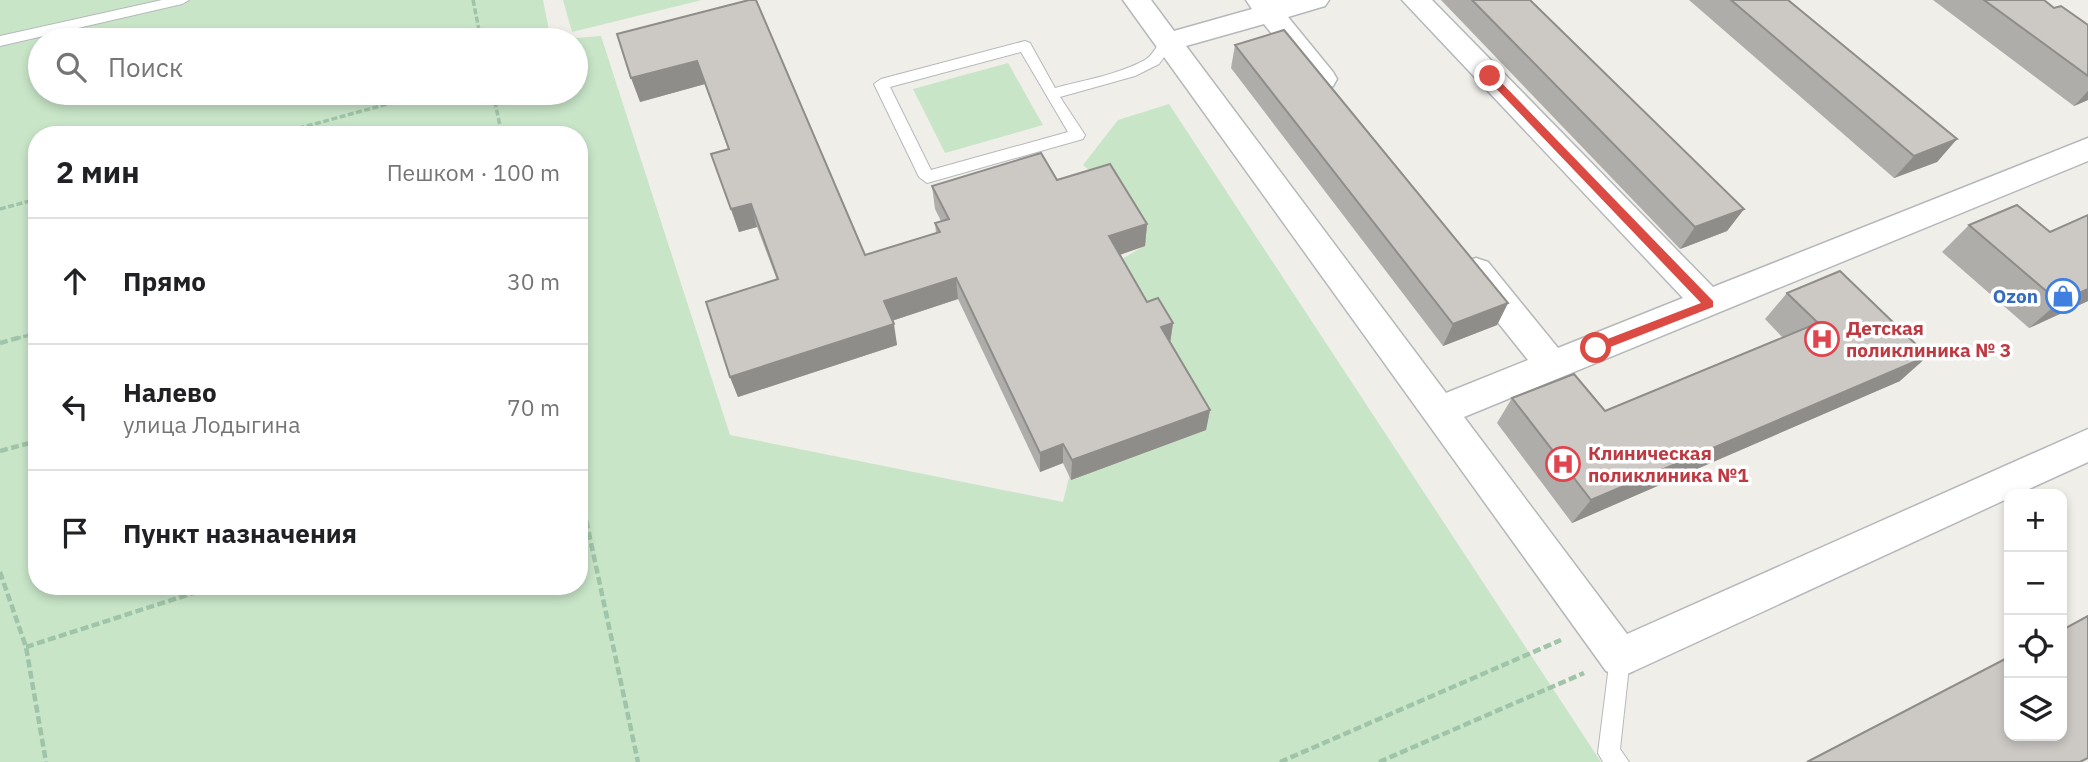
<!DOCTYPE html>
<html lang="ru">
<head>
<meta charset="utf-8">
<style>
  :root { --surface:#fff; --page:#f2f2f2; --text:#202124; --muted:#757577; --line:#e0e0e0 }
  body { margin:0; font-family:"IBM Plex Sans",sans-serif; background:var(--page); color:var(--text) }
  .controls { position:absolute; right:21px; bottom:21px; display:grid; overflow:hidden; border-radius:14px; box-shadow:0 4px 10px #0003 }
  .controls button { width:63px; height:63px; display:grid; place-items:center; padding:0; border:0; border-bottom:2px solid var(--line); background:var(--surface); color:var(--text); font:35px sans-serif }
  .stop { position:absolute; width:21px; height:21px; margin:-16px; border:5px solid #db4b44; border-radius:50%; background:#fff }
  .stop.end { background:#db4b44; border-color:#fff; box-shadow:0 2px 7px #0008 }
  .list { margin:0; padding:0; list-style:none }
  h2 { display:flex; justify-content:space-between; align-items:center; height:91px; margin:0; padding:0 28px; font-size:30px }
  h2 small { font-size:23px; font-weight:400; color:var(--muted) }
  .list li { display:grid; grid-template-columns:46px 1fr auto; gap:21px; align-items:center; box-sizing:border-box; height:126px; padding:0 28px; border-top:2px solid var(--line) }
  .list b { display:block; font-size:26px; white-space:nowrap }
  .list p { margin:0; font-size:23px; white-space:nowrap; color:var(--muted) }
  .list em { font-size:23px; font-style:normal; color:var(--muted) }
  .icon { flex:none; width:38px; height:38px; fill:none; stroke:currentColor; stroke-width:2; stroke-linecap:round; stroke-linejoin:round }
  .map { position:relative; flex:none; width:2088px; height:762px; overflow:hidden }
  .search { position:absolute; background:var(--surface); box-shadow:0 4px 10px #0003; left:28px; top:28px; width:560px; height:77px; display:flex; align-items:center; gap:18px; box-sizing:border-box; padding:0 24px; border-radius:38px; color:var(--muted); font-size:26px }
  .panel { position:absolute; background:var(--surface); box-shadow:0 4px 10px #0003; left:28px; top:126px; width:560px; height:469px; border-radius:28px }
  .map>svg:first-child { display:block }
</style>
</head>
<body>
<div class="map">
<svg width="2088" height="762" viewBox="0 0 2088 762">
  <rect width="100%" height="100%" fill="#f0eee8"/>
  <g fill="#c8e5c8" fill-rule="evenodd">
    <path d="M0,0H543L551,40L601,36L730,435L1063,502L1122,259L1144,246L1108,186L1083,165L1118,120L1169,104L1601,762H0ZM40,40H576V93H40ZM37,135H579V586H37Z"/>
    <path d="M563,0H702L572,32Z"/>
    <path d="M1008,63L1043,125L945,153L913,89Z"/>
  </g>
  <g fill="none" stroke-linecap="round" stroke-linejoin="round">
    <g stroke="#b5b8bb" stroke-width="2">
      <g id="lane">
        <path d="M162,0H189L182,4L0,46V36Z"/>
        <path d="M1168,37L1175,42L1159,64L1135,76L1060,97L1085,135L1083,139L927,183L919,177L874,84L881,79L1025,41L1030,43L1055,88C1085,80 1117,75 1145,60C1155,54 1157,41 1168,37ZM1021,52L1068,132L931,170L890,87Z"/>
        <path d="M1620,647L1627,650L1630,657L1620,749L1629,762H1603L1598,753L1610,657L1613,650Z"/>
      </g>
    </g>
    <g stroke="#b5b8bb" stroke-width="3">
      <path id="street" d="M1123,0H1151L1174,31L1252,9L1246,0H1329L1325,6L1288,17L1333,72L1337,79L1333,86L1323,89L1313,86L1264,24L1186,46L1446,393L1528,360L1464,280L1460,271L1464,262L1476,258L1488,262L1558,348L1683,298L1402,0H1432L1713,287L2088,138V161L1464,417L1627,634L2088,429V462L2018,494H2009V498L1634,671L1620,677L1606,671Z"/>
    </g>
    <g stroke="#a0c4a9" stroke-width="3.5" stroke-dasharray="6 2.5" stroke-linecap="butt">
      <path d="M473,0L481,40"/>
      <path d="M493,93L502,135"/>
      <path d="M274,135L428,93"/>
      <path d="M0,209L37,199"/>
      <path d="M15,339L37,333"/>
    </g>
    <g stroke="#a0c4a9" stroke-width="4.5" stroke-dasharray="8 3.5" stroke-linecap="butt">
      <path d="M0,343L21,337"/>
      <path d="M0,451L37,441"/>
      <path d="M579,487L638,762"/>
      <path d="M0,572L26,647L46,762"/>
      <path d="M26,647L215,586"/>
      <path d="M1280,762L1561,640"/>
      <path d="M1379,762L1584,673"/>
    </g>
    <use href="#lane" fill="#fff" fill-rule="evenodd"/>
    <use href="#street" fill="#fff" fill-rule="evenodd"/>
  </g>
  <g fill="#afada9">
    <path d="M749,0L865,255L936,233L935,223L941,221L935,209L932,186L1057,180L1147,224L1145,246L1120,255L1147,302L1173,323L1170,342L1210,410L1206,430L1071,480L1063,463L1040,472L958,299L892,321L897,345L738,397L730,377L777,280L757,227L739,232L711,154L728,149L705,84L640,102Z"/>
    <path d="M1441,0H1530L1744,209L1727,231L1680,249Z"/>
    <path d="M1689,0H1788L1957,139L1937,162L1894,178Z"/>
    <path d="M1933,0H2044L2054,8L2088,25V100L2074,106Z"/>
    <path d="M1235,45L1508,303L1497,325L1443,346L1231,68Z"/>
    <path d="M2088,215V301L2029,328L1942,252L1969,225L2050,232Z"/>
    <path d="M1787,293L1900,381L1572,523L1497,423L1512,398L1605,411L1783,338L1765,319Z"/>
  </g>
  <g fill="#8f8d8a">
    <path d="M697,61L705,84L640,102L631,78Z"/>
    <path d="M2088,91V100L2074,106Z"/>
    <path d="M1957,139L1937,162L1894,178L1914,156Z"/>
    <path d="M751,204L757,227L739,232L731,209Z"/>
    <path d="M1744,209L1727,231L1680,249L1695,227Z"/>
    <path d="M1147,224L1145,246L1107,259L1109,236Z"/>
    <path d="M956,278L958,299L888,322L884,301Z"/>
    <path d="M2088,289V301L2029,328L2059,302Z"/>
    <path d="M1508,303L1497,325L1443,346L1453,324Z"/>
    <path d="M1173,323L1170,344L1161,327Z"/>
    <path d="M894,324L897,345L738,397L730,377Z"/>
    <path d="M1928,356L1900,381L1572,523L1591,500Z"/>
    <path d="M1210,410L1206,430L1071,480L1072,460Z"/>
    <path d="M1063,444V463L1040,472V453Z"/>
  </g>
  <g fill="#ccc9c5" stroke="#8f8d8a" stroke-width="2">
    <path d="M749,0H756L865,255L940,232L935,223L949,219L932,186L1041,153L1057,180L1110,164L1147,224L1109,236L1147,302L1158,298L1173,323L1161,327L1210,410L1072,460L1063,444L1040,453L956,278L884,301L894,324L730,377L706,302L778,279L751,204L731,209L711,154L729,149L697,61L631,78L617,34Z"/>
    <path d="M1472,0H1530L1744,209L1695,227Z"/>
    <path d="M1731,0H1788L1957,139L1914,156Z"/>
    <path d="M1984,0H2044L2054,8L2061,6L2088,25V76Z"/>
    <path d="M1284,30L1508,303L1453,324L1235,45Z"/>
    <path d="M2017,205L2050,232L2088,215V289L2059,302L1969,225Z"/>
    <path d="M1840,271L1928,356L1591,500L1512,398L1574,374L1605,411L1818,323L1787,293Z"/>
    <path d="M2088,616V758L2080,762H1807L2009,657V736H2062V630Z"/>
  </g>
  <path fill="#db4b44" d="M1486,74H1493L1713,301V307L1600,351H1592V345L1701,303L1486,78Z"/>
  <defs>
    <g id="shop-ring" transform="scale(1.75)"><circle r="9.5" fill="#fff" stroke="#3f7fe0" stroke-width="1.5"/><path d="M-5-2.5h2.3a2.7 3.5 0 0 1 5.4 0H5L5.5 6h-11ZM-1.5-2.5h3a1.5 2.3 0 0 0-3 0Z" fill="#3f7fe0"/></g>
    <g id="hospital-ring" transform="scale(1.75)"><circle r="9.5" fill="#fff" stroke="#e0444e" stroke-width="1.5"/><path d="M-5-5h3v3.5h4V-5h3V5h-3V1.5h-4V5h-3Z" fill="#e0444e"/></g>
  </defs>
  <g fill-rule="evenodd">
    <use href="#shop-ring" x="2063" y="296"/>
    <use href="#hospital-ring" x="1822" y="339"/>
    <use href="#hospital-ring" x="1563" y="464"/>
  </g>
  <g text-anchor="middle" stroke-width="7" stroke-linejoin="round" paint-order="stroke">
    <g font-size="19" font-weight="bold" fill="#366cbe" stroke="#fff" text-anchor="end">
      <text x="2038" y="303">Ozon</text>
    </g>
    <g font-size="19" font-weight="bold" fill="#be3a42" stroke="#fff" text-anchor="start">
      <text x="1846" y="335">Детская<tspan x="1846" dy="22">поликлиника № 3</tspan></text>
      <text x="1588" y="460">Клиническая<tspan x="1588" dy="22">поликлиника №1</tspan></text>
    </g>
  </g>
</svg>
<div class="controls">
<button>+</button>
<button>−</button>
<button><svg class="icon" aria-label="locate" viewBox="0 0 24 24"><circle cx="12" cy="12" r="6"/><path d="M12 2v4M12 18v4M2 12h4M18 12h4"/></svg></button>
<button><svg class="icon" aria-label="layers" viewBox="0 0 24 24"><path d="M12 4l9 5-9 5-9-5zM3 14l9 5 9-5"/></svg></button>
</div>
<div class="stop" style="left:1596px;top:348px"></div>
<div class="stop end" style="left:1490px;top:76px"></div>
<div class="search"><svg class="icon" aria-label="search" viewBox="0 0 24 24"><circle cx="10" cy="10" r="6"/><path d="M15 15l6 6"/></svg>Поиск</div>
<section class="panel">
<h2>2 мин<small>Пешком · 100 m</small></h2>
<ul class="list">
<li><svg class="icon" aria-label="ahead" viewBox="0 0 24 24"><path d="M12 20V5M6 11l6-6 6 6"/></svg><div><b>Прямо</b></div><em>30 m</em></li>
<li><svg class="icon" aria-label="left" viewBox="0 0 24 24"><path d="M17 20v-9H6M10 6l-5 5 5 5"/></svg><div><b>Налево</b><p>улица Лодыгина</p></div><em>70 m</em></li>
<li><svg class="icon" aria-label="arrive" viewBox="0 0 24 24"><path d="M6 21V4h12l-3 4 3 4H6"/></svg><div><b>Пункт назначения</b></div></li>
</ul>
</section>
</div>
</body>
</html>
